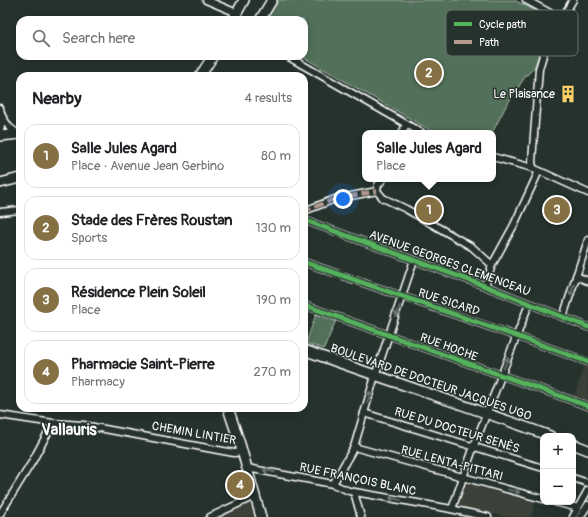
<!DOCTYPE html>
<html lang="en">
<head>
<meta charset="utf-8">
<style>
  :root { --surface:#fff; --page:#f6f6f6; --text:#202124; --muted:#757577; --line:#e0e0e0; --accent:#847042 }
  body { margin:0; font-family:Pangolin,sans-serif; background:var(--page); color:var(--text) }
  .controls { position:absolute; right:12px; bottom:12px; display:grid; overflow:hidden; border-radius:8px; box-shadow:0 2px 10px #0003 }
  .controls button { width:36px; height:36px; display:grid; place-items:center; padding:0; border:0; border-bottom:1px solid var(--line); background:var(--surface); color:var(--text); font:20px sans-serif }
  .you { position:absolute; left:343px; top:199px; width:14px; height:14px; margin:-10px; border:3px solid #fff; border-radius:50%; background:#1a73e8; box-shadow:0 0 0 6px #1a73e833 }
  .badge { display:grid; place-items:center; width:26px; height:26px; border-radius:50%; background:var(--accent); color:#fff; font-size:13px; font-weight:700 }
  .pin { position:absolute; translate:-50% -50%; border:2px solid #fff; box-shadow:0 1px 4px #0006 }
  .popup { position:absolute; left:362px; top:130px; width:134px; height:52px; box-sizing:border-box; display:grid; place-content:center; border-radius:8px; background:var(--surface); filter:drop-shadow(0 1px 3px #0005); font-size:13px; white-space:nowrap; color:var(--muted) }
  .popup b { font-size:15px; color:var(--text) }
  .popup::after { content:''; position:absolute; left:50%; top:100%; margin-left:-8px; border:8px solid transparent; border-top-color:var(--surface) }
  .list { margin:0; padding:0; list-style:none }
  h2 { display:flex; justify-content:space-between; align-items:center; height:52px; margin:0; padding:0 16px; font-size:17px }
  h2 small { font-size:13px; font-weight:400; color:var(--muted) }
  .list li { display:grid; grid-template-columns:26px 1fr auto; gap:12px; align-items:center; box-sizing:border-box; height:64px; margin:0 8px 8px; padding:0 8px; border:1px solid var(--line); border-radius:12px }
  .list b { display:block; font-size:15px; white-space:nowrap }
  .list p { margin:0; font-size:13px; white-space:nowrap; color:var(--muted) }
  .list em { font-size:13px; font-style:normal; color:var(--muted) }
  .icon { flex:none; width:22px; height:22px; fill:none; stroke:currentColor; stroke-width:2; stroke-linecap:round; stroke-linejoin:round }
  .map { position:relative; flex:none; width:588px; height:517px; overflow:hidden }
  .search { position:absolute; background:var(--surface); box-shadow:0 2px 10px #0003; left:16px; top:16px; width:292px; height:44px; display:flex; align-items:center; gap:10px; box-sizing:border-box; padding:0 14px; border-radius:12px; color:var(--muted); font-size:15px }
  .panel { position:absolute; background:var(--surface); box-shadow:0 2px 10px #0003; left:16px; top:72px; width:292px; height:340px; border-radius:12px }
  .map>svg:first-child { display:block }
</style>
</head>
<body>
<div class="map">
<svg width="588" height="517" viewBox="0 0 588 517">
  <rect width="100%" height="100%" fill="#26332d"/>
  <filter id="ink" filterUnits="userSpaceOnUse"><feTurbulence type="fractalNoise" baseFrequency=".025" numOctaves="2"/><feDisplacementMap in="SourceGraphic" scale="8" xChannelSelector="R" yChannelSelector="G"/><feConvolveMatrix kernelMatrix="1 2 1 2 8 2 1 2 1" color-interpolation-filters="sRGB"/></filter>
  <g filter="url(#ink)">
    <g fill="#3a4038">
      <path d="M584,366L588,367V402L574,397Z"/>
      <path d="M465,482L536,501L531,517H508L456,506Z"/>
      <path d="M252,502L256,517H219Z"/>
    </g>
    <g fill="#52715a" stroke="#a8b8ac">
      <path d="M277,0H514L547,16L548,19L549,28L534,68L525,77L506,106L492,133H435L301,56H304V20H266Z"/>
      <path d="M316,314L336,320L324,349L306,343Z"/>
    </g>
    <g fill="none" stroke-linecap="round" stroke-linejoin="round">
      <g stroke="#fff" stroke-width="9">
        <g id="street">
          <path d="M206,0L237,13"/>
          <path d="M526,0L561,19"/>
          <path d="M287,56L422,133"/>
          <path d="M0,108C2,116 3,122 0,131"/>
          <path d="M2,116L9,127L17,133"/>
          <path d="M402,133L406,124"/>
          <path d="M493,157L533,168L588,193"/>
          <path d="M533,168L532,161L539,69L546,45L573,0"/>
          <path d="M377,191L383,198L406,209L472,247L492,265"/>
          <path d="M377,191L378,185L383,179"/>
          <path d="M304,211L335,199L377,191"/>
          <path d="M0,212L20,210"/>
          <path d="M304,220L485,286L588,327"/>
          <path d="M304,262C399,296 494,327 588,362"/>
          <path d="M576,276L588,281"/>
          <path d="M485,286L492,265L514,225L539,171"/>
          <path d="M304,305L588,406"/>
          <path d="M563,317L588,240"/>
          <path d="M364,413L543,468"/>
          <path d="M0,415L53,423L83,425L234,453L242,452"/>
          <path d="M354,447L543,499"/>
          <path d="M247,468L333,484L349,491L446,508L488,517"/>
          <path d="M573,478L588,483"/>
          <path d="M333,484L354,447L375,376L414,260"/>
          <path d="M354,492L361,517"/>
          <path d="M555,502L578,508"/>
          <path d="M452,509L474,446L529,304"/>
          <path d="M0,514L32,462L53,423"/>
          <path d="M210,517L255,496"/>
          <path d="M573,517L588,490"/>
          <path d="M580,517L588,505"/>
        </g>
      </g>
      <g stroke="#fff" stroke-width="12">
        <g id="secondary">
          <path d="M233,20L244,0"/>
          <path d="M260,20L272,0"/>
          <path d="M200,76L213,56"/>
          <path d="M0,136L20,134"/>
          <path d="M0,183L20,178"/>
          <path d="M304,350C386,380 469,406 550,436"/>
          <path d="M228,408L240,444L261,517"/>
          <path d="M573,444L588,450"/>
        </g>
      </g>
      <use href="#street" stroke="#26332d" stroke-width="6"/>
      <use href="#secondary" stroke="#26332d" stroke-width="9"/>
      <path stroke="#b69a8f" stroke-width="4" stroke-dasharray="8 4" stroke-linecap="butt" d="M304,211L335,199L377,191"/>
      <g stroke="#26332d" stroke-width="8">
        <g id="cycleway">
          <path d="M304,220L485,286L588,327"/>
          <path d="M304,262C399,296 494,327 588,362"/>
          <path d="M304,305L588,406"/>
        </g>
      </g>
      <use href="#cycleway" stroke="#56b35d" stroke-width="5"/>
    </g>
    <defs><path id="oneway-shaft" d="M-6 0H5M1.5-3L5.5 0L1.5 3" fill="none" stroke-width="1.6" stroke-linecap="round" stroke-linejoin="round"/></defs>
    <g stroke="#727a76">
      <use href="#oneway-shaft" transform="translate(572 290) rotate(108)"/>
      <use href="#oneway-shaft" transform="translate(398 311) rotate(109)"/>
      <use href="#oneway-shaft" transform="translate(506 363) rotate(-69)"/>
      <use href="#oneway-shaft" transform="translate(369 397) rotate(-73)"/>
      <use href="#oneway-shaft" transform="translate(269 471) rotate(-169)"/>
      <use href="#oneway-shaft" transform="translate(514 491) rotate(15)"/>
      <use href="#oneway-shaft" transform="translate(395 499) rotate(-170)"/>
    </g>
  </g>
  <defs>
    <g id="building-bare" transform="scale(1.38)"><path d="M-4-6H4V6H1V3H-1V6H-4ZM-2.5-4.3h1.7v1.8h-1.7ZM.8-4.3h1.7v1.8H.8ZM-2.5-1h1.7V.8h-1.7ZM.8-1h1.7V.8H.8Z" fill="#ffd166" stroke="#26332d" stroke-width="2.5" paint-order="stroke"/></g>
  </defs>
  <g fill-rule="evenodd">
    <use href="#building-bare" x="568" y="94"/>
  </g>
  <g text-anchor="middle" stroke-width="3" stroke-linejoin="round" paint-order="stroke">
    <g font-size="12" fill="#fff" stroke="#26332d" text-anchor="end">
      <text x="555" y="98">Le Plaisance</text>
    </g>
    <g font-size="12" fill="#fff" stroke="#26332d">
      <text transform="translate(450 263) rotate(20)" y="4">AVENUE GEORGES CLEMENCEAU</text>
      <text transform="translate(449 302) rotate(18)" y="4">RUE SICARD</text>
      <text transform="translate(449 347) rotate(20)" y="4">RUE HOCHE</text>
      <text transform="translate(431 382) rotate(19)" y="4">BOULEVARD DE DOCTEUR JACQUES UGO</text>
      <text transform="translate(457 430) rotate(17)" y="4">RUE DU DOCTEUR SENÈS</text>
      <text transform="translate(194 433) rotate(10)" y="4">CHEMIN LINTIER</text>
      <text transform="translate(452 463) rotate(15)" y="4">RUE LENTA-PITTARI</text>
      <text transform="translate(358 479) rotate(12)" y="4">RUE FRANÇOIS BLANC</text>
    </g>
    <g font-size="16" font-weight="bold" fill="#fff" stroke="#26332d">
      <text x="69" y="435">Vallauris</text>
    </g>
  </g>
  <rect x="446" y="10" width="132" height="46" rx="6" fill="#26332d" stroke="#67706c" stroke-width="1"/>
  <rect x="454" y="22" width="18" height="4" fill="#56b35d"/>
  <rect x="454" y="40" width="18" height="4" fill="#b69a8f"/>
  <g font-size="11" fill="#fff">
    <text x="479" y="28">Cycle path</text>
    <text x="479" y="46">Path</text>
  </g>
</svg>
<div class="controls">
<button>+</button>
<button>−</button>
</div>
<div class="you"></div>
<div class="pin badge" style="left:429px;top:210px">1</div>
<div class="popup"><b>Salle Jules Agard</b>Place</div>
<div class="pin badge" style="left:429px;top:73px">2</div>
<div class="pin badge" style="left:557px;top:210px">3</div>
<div class="pin badge" style="left:240px;top:485px">4</div>
<div class="search"><svg class="icon" aria-label="search" viewBox="0 0 24 24"><circle cx="10" cy="10" r="6"/><path d="M15 15l6 6"/></svg>Search here</div>
<section class="panel">
<h2>Nearby<small>4 results</small></h2>
<ul class="list">
<li><span class="badge">1</span><div><b>Salle Jules Agard</b><p>Place · Avenue Jean Gerbino</p></div><em>80 m</em></li>
<li><span class="badge">2</span><div><b>Stade des Frères Roustan</b><p>Sports</p></div><em>130 m</em></li>
<li><span class="badge">3</span><div><b>Résidence Plein Soleil</b><p>Place</p></div><em>190 m</em></li>
<li><span class="badge">4</span><div><b>Pharmacie Saint-Pierre</b><p>Pharmacy</p></div><em>270 m</em></li>
</ul>
</section>
</div>
</body>
</html>
